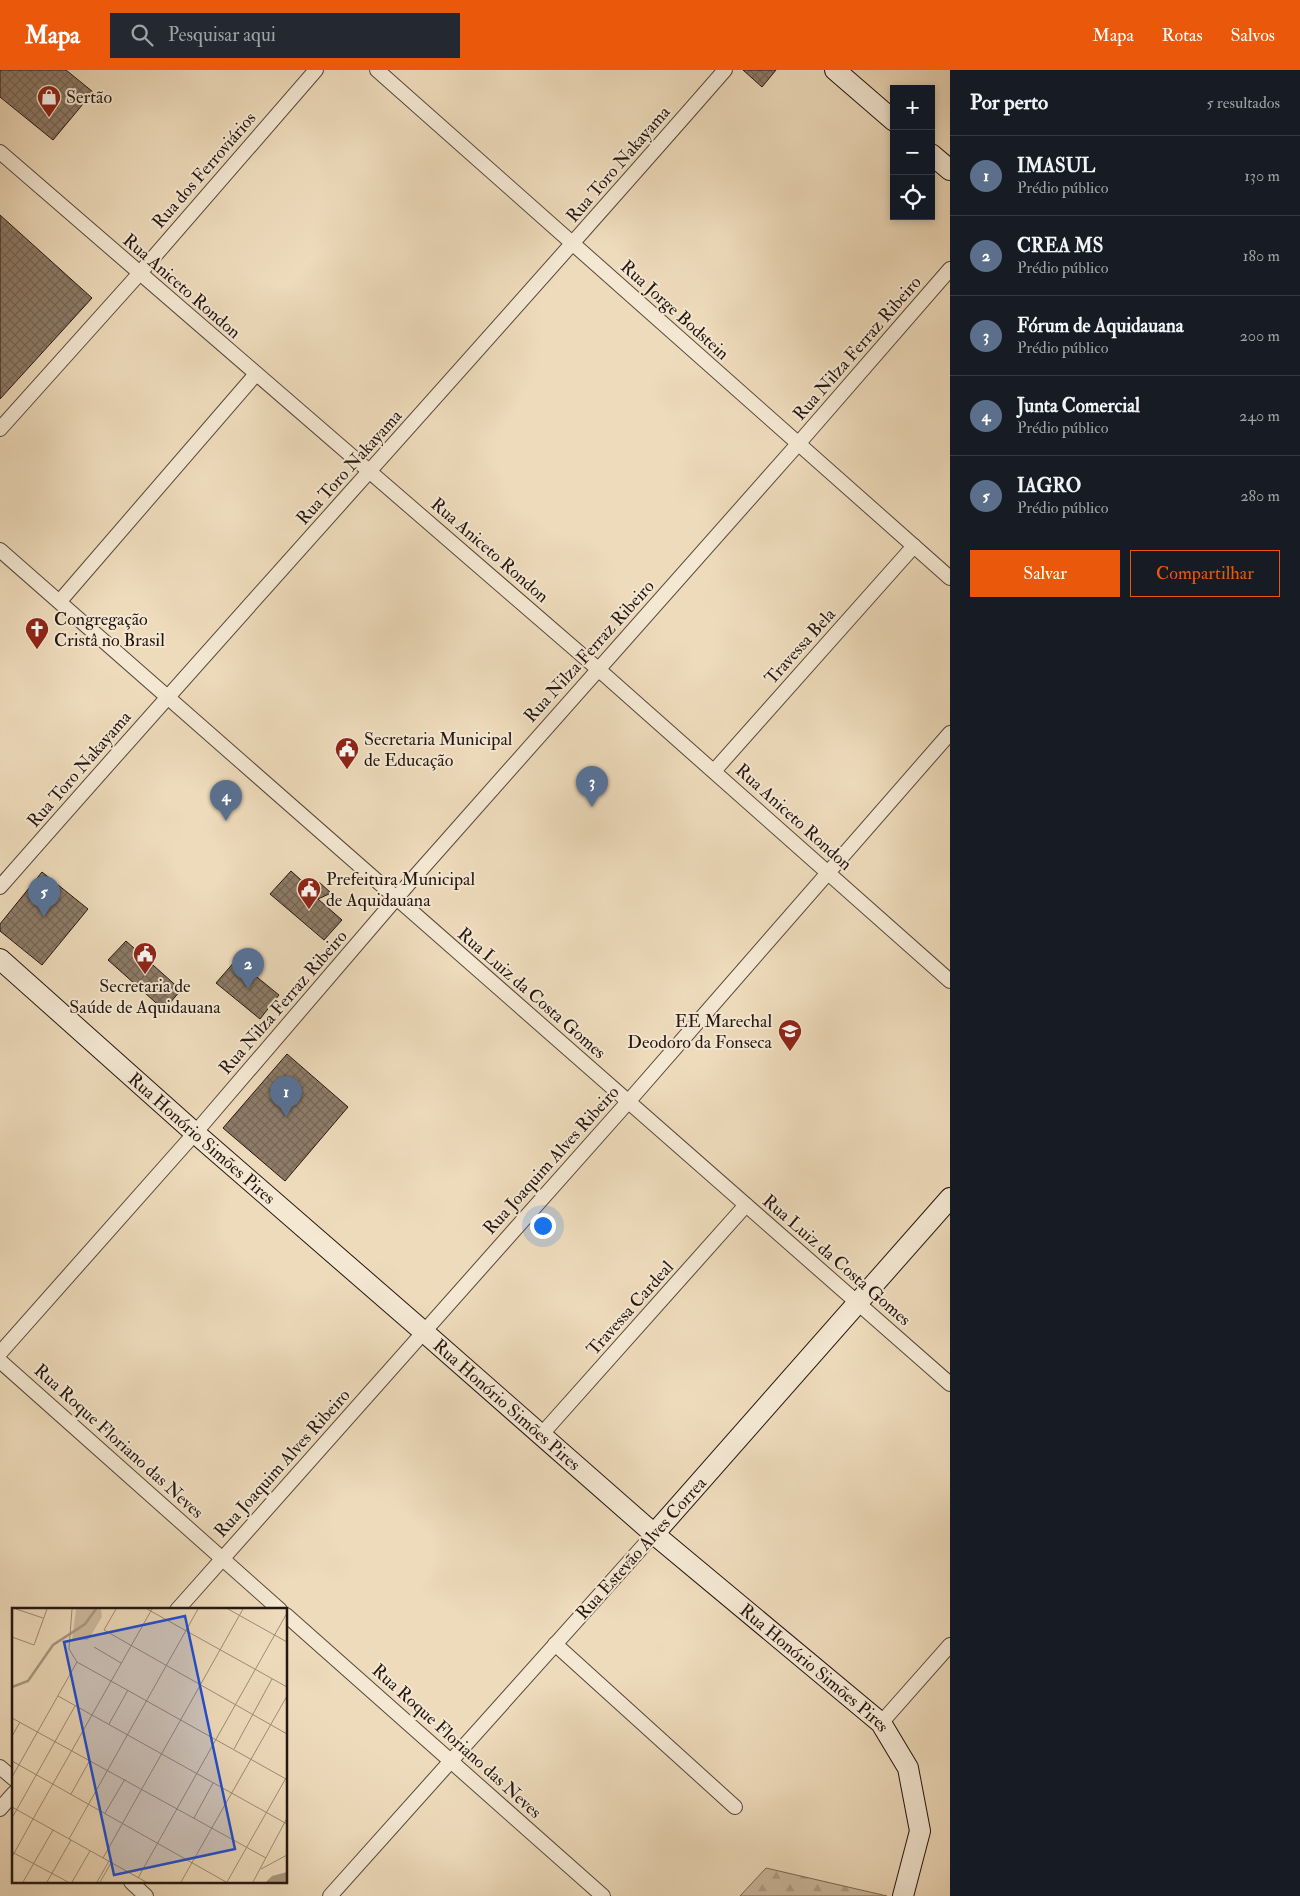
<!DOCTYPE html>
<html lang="pt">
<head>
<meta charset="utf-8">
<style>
  :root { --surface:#171b24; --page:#242831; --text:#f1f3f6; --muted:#9ea1a6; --line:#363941; --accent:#ea580c }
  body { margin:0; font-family:"IM FELL Double Pica",serif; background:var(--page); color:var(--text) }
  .controls { position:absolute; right:15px; top:15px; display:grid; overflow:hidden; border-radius:0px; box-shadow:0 2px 8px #0003 }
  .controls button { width:45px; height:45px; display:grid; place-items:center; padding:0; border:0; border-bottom:1px solid var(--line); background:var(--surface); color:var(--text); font:25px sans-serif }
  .you { position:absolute; left:542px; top:1155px; width:18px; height:18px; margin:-12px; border:4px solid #fff; border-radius:50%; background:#1a73e8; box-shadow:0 0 0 8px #1a73e833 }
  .badge { display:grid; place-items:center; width:32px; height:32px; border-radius:50%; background:var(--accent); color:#fff; font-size:16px; font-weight:700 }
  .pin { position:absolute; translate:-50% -41px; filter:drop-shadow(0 1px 2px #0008) }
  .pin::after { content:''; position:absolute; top:26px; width:18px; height:15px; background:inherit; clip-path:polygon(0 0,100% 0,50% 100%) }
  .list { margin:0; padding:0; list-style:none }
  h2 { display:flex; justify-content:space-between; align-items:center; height:65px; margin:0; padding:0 20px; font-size:21px }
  h2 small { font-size:16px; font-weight:400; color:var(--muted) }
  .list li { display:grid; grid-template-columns:32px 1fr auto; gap:15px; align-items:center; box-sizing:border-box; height:80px; padding:0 20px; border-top:1px solid var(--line) }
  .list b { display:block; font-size:19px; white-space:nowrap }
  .list p { margin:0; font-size:16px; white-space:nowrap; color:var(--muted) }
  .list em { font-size:16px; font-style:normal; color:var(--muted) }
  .actions { display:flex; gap:10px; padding:15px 20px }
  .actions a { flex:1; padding:11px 0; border:1px solid var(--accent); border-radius:0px; text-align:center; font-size:18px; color:var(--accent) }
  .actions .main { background:var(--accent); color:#fff }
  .icon { flex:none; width:28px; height:28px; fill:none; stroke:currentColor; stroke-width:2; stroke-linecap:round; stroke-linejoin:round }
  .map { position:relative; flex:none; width:950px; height:1826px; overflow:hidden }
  header { display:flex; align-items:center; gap:30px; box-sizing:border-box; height:70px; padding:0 25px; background:var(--accent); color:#fff }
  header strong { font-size:24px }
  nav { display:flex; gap:28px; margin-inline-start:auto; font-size:18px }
  .search { width:350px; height:45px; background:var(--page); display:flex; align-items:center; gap:12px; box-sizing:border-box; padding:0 18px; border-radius:0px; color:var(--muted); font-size:19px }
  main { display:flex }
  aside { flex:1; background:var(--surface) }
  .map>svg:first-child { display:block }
</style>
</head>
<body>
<header>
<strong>Mapa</strong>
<div class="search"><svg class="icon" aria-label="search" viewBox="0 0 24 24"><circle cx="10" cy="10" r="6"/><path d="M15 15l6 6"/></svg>Pesquisar aqui</div>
<nav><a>Mapa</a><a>Rotas</a><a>Salvos</a></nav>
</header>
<main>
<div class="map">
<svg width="950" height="1826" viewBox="0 0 950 1826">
  <defs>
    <pattern id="forest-firs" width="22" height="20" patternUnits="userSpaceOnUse" patternTransform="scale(1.25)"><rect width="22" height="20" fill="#ccba9e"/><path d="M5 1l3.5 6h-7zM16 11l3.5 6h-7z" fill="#af9f87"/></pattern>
    <pattern id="building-cross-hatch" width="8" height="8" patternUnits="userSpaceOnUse" patternTransform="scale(1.25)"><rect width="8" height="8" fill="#8e7c69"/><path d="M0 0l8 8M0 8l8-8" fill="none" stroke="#746555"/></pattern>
  </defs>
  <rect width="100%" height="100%" fill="#eedbbb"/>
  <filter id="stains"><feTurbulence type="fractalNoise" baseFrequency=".004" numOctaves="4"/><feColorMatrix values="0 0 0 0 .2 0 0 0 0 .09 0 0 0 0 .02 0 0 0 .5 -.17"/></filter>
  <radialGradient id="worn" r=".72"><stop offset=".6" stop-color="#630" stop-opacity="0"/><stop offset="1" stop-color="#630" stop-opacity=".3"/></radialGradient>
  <path fill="url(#forest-firs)" stroke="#786857" d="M766,1798L887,1826H740Z"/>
  <g fill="url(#building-cross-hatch)" stroke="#251610">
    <path d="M0,0H66L93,22L53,70L0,27Z"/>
    <path d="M743,0H776L762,17Z"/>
    <path d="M0,145L92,228L0,329Z"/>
    <path d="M291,801L312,820L319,812L331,823L318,829L342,850L324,870L270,824Z"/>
    <path d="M42,802L88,839L42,895L0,861V854Z"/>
    <path d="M126,871L181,920L164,940L108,890Z"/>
    <path d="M236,890L279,925L260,949L216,913Z"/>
    <path d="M287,984L348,1037L285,1111L223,1058Z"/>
  </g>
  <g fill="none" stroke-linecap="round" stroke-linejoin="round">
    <g stroke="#57473b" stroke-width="16">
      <g id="street">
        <path d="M377,0L950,508"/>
        <path d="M0,82L598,599L950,911"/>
        <path d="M0,359L139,204L316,0"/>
        <path d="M0,480L950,1314"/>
        <path d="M60,531L256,304"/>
        <path d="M714,701L914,476"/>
        <path d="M0,817C240,543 485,275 725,0"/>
        <path d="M0,1283L195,1063L411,811L798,374L950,199"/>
        <path d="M0,1291L280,1540"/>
        <path d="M541,1365L746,1135"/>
        <path d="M177,1540L628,1032L950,663"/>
        <path d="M286,1545L603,1826"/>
        <path d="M555,1574L735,1737"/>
        <path d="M881,1653L950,1575"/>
        <path d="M0,1697L14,1709"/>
        <path d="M0,1739L14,1723"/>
        <path d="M131,1812L146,1826"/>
        <path d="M330,1826L654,1464"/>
      </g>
    </g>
    <g stroke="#251610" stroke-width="22">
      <g id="secondary">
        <path d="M835,0L894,51"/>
        <path d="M931,84L950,100"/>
        <path id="s1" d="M0,889L195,1063L424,1262L654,1464L881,1653L908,1698L920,1761L903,1826"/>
        <path d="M654,1464L950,1128"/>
      </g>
    </g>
    <use href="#street" stroke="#f4e8d3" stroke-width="14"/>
    <use href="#secondary" stroke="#f4e8d3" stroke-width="20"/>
  </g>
  <defs>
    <g id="shop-pin" transform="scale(1.25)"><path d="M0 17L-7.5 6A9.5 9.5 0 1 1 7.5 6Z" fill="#8f2418" stroke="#f4e8d3"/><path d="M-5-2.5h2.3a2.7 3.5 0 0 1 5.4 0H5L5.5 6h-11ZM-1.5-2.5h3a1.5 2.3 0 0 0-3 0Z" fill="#fff"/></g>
    <g id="church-pin" transform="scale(1.25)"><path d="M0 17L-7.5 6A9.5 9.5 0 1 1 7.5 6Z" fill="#8f2418" stroke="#f4e8d3"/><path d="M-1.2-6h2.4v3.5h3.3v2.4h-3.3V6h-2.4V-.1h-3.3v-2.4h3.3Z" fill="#fff"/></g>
    <g id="civic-pin" transform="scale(1.25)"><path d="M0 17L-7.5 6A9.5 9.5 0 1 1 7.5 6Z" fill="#8f2418" stroke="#f4e8d3"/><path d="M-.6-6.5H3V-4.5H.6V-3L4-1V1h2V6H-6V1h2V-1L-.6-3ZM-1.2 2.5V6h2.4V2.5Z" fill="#fff"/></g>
    <g id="school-pin" transform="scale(1.25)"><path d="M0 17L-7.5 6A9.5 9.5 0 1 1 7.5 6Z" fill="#8f2418" stroke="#f4e8d3"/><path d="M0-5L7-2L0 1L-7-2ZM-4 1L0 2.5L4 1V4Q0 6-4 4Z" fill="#fff"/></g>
  </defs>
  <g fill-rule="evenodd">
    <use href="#shop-pin" x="49" y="27"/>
    <use href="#church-pin" x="37" y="559"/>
    <use href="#civic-pin" x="347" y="679"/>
    <use href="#civic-pin" x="309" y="819"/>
    <use href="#civic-pin" x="145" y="884"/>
    <use href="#school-pin" x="790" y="961"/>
  </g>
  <g text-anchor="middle" stroke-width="4" stroke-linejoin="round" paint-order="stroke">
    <g font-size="18" fill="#251610" stroke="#f4e8d3" text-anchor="start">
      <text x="66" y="33">Sertão</text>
      <text x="54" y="555">Congregação<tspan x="54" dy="21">Cristâ no Brasil</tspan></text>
      <text x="364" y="675">Secretaria Municipal<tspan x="364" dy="21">de Educação</tspan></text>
      <text x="326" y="815">Prefeitura Municipal<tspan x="326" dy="21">de Aquidauana</tspan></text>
      <text x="145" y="922" text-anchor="middle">Secretaria de<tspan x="145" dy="21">Saúde de Aquidauana</tspan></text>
      <text x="772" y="957" text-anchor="end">EE Marechal<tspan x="772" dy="21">Deodoro da Fonseca</tspan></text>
    </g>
    <g font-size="18" fill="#251610" stroke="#f4e8d3">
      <text transform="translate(618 94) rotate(-49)" y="6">Rua Toro Nakayama</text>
      <text transform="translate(204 100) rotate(-49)" y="6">Rua dos Ferroviários</text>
      <text transform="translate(182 216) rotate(41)" y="6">Rua Aniceto Rondon</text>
      <text transform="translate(675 240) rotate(42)" y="6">Rua Jorge Bodstein</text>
      <text transform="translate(857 278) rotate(-49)" y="6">Rua Nilza Ferraz Ribeiro</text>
      <text transform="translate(349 397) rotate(-48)" y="6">Rua Toro Nakayama</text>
      <text transform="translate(490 480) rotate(41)" y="6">Rua Aniceto Rondon</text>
      <text transform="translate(800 576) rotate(-48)" y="6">Travessa Bela</text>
      <text transform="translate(589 581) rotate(-48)" y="6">Rua Nilza Ferraz Ribeiro</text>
      <text transform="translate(79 699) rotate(-49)" y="6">Rua Toro Nakayama</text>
      <text transform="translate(794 747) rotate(42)" y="6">Rua Aniceto Rondon</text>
      <text transform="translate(532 923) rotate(41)" y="6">Rua Luiz da Costa Gomes</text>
      <text transform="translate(283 932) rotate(-49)" y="6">Rua Nilza Ferraz Ribeiro</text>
      <text dy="6" stroke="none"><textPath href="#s1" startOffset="270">Rua Honório Simões Pires</textPath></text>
      <text transform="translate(551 1090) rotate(-48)" y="6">Rua Joaquim Alves Ribeiro</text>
      <text transform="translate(837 1190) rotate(41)" y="6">Rua Luiz da Costa Gomes</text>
      <text transform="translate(630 1238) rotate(-48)" y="6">Travessa Cardeal</text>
      <text dy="6" stroke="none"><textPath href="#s1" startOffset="675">Rua Honório Simões Pires</textPath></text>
      <text transform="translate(119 1371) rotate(42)" y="6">Rua Roque Floriano das Neves</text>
      <text transform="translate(282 1393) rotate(-48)" y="6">Rua Joaquim Alves Ribeiro</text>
      <text transform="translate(641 1478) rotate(-48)" y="6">Rua Estevão Alves Correa</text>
      <text dy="6" stroke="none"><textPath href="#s1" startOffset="1080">Rua Honório Simões Pires</textPath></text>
      <text transform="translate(457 1671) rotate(42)" y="6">Rua Roque Floriano das Neves</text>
    </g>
  </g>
  <g transform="translate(12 1538)">
    <rect width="275" height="275" fill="#eedbbb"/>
    <path d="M64,1H89L90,9L76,32H60Z" fill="#ccba9e"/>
    <path d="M275,264V274H254L260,268Z" fill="#aa9881"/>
    <path fill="none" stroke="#aa9881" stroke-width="2.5" d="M0,79L16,73L41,37L73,16L84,1"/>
    <path fill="none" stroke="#9e8c77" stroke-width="1" d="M4,1L31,10M60,1L57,41L65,54L274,171M104,1L92,22L275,126M135,1L275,79M216,1L275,34M0,29L22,37L35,1M82,39L109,55M46,88L275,216M0,110L254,250M97,116L116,82M0,128L8,114M222,141L260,71M0,153L214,274M0,169L65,54M59,186L78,152M0,199L134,274M93,205L113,171M0,210L63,98M182,210L201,175M21,211L140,1M57,231L186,1M0,244L56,274M0,249L21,211M91,250L231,1M249,261L275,247M126,270L275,5M11,274L41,222M35,274L59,232M60,274L78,243M85,274L97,253M88,274L99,255M169,274L275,88M215,274L274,170M241,274L275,210"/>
    <path fill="#1d4ed8" fill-opacity="0.15" stroke="#1d4ed8" stroke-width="2.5" d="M173,8L223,241L102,267L52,34Z"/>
    <rect width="275" height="275" fill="none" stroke="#251610" stroke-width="2.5"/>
  </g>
  <rect width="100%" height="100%" filter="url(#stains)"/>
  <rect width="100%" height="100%" fill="url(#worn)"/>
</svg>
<div class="controls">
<button>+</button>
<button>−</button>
<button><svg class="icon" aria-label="locate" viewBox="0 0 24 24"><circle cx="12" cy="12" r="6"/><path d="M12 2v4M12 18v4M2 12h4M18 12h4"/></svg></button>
</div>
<div class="you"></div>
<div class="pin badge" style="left:286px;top:1047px;background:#5c6f8a">1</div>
<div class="pin badge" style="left:248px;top:919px;background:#5c6f8a">2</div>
<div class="pin badge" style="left:592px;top:737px;background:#5c6f8a">3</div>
<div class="pin badge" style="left:226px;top:751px;background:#5c6f8a">4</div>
<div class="pin badge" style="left:44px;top:847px;background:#5c6f8a">5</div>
</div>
<aside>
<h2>Por perto<small>5 resultados</small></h2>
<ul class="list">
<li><span class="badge" style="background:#5c6f8a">1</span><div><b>IMASUL</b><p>Prédio público</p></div><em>130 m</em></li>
<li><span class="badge" style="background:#5c6f8a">2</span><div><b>CREA MS</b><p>Prédio público</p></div><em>180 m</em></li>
<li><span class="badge" style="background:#5c6f8a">3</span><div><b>Fórum de Aquidauana</b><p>Prédio público</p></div><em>200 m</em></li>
<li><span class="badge" style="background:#5c6f8a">4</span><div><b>Junta Comercial</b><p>Prédio público</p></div><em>240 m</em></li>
<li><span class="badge" style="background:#5c6f8a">5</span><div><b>IAGRO</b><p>Prédio público</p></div><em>280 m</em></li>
</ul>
<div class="actions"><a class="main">Salvar</a><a>Compartilhar</a></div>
</aside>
</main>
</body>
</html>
